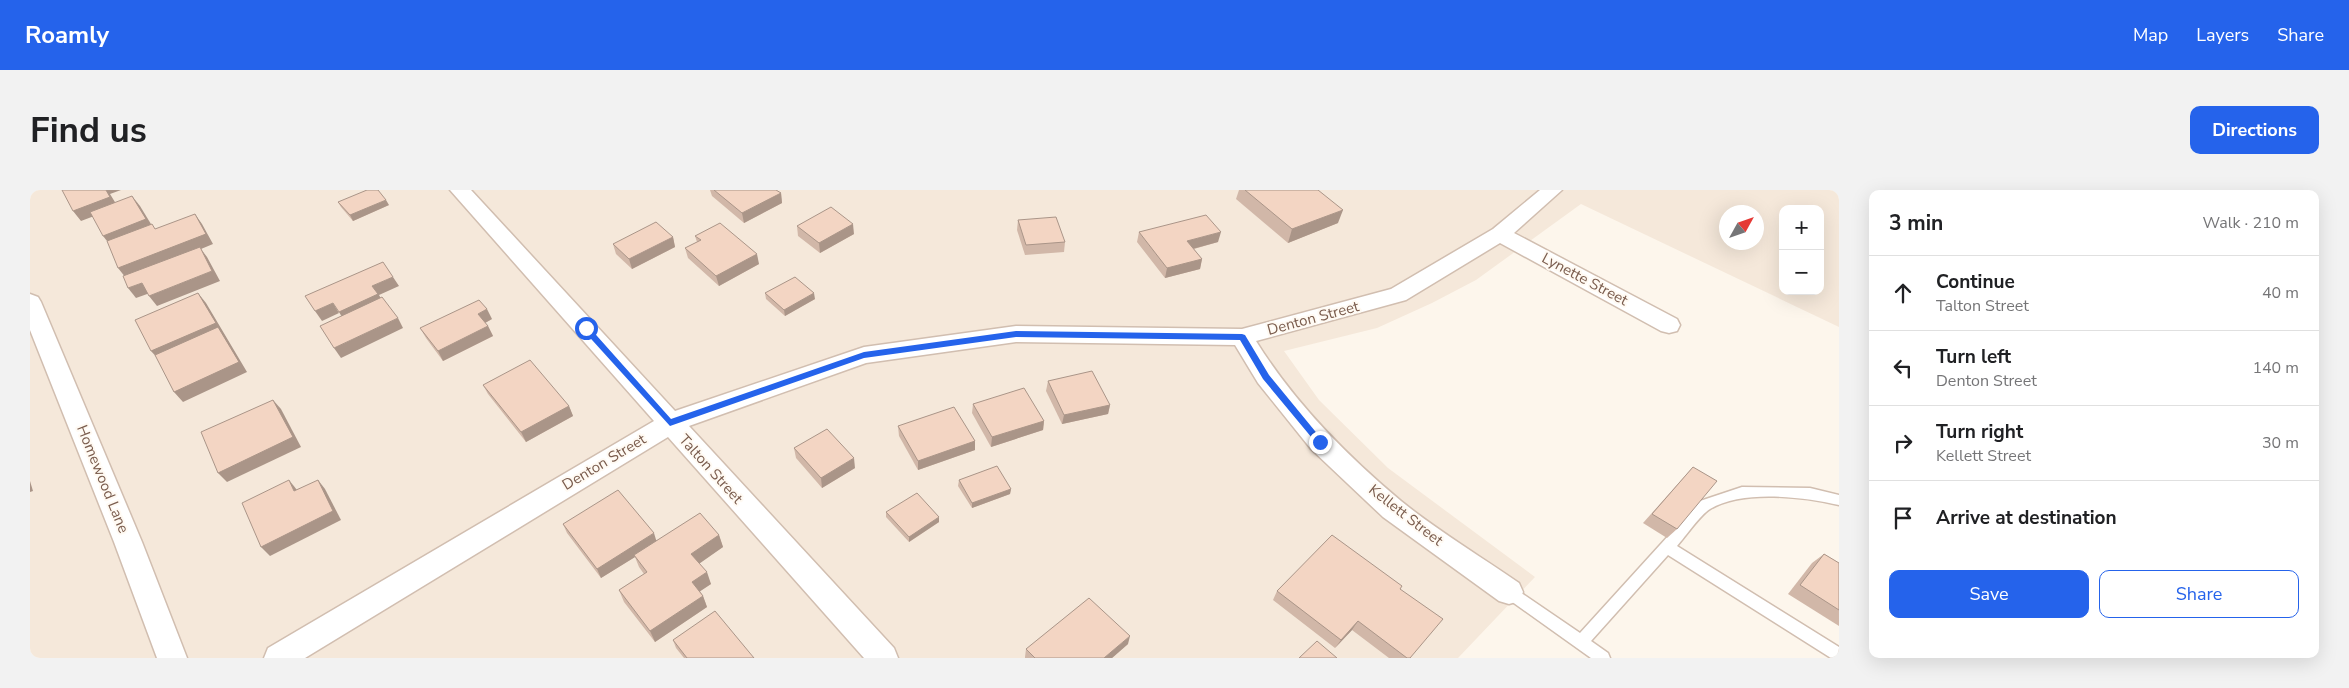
<!DOCTYPE html>
<html lang="en">
<head>
<meta charset="utf-8">
<style>
  :root { --surface:#fff; --page:#f2f2f2; --text:#202124; --muted:#757577; --line:#e0e0e0; --accent:#2563eb }
  body { margin:0; font-family:"Nunito Sans",sans-serif; background:var(--page); color:var(--text) }
  .controls { position:absolute; right:15px; top:15px; display:grid; overflow:hidden; border-radius:10px; box-shadow:0 5px 20px #0002 }
  .controls button { width:45px; height:45px; display:grid; place-items:center; padding:0; border:0; border-bottom:1px solid var(--line); background:var(--surface); color:var(--text); font:25px sans-serif }
  .compass { position:absolute; left:1689px; top:15px; width:45px; height:45px; border-radius:50%; background:var(--surface); box-shadow:0 5px 20px #0002; rotate:50deg }
  .stop { position:absolute; width:15px; height:15px; margin:-11px; border:4px solid #2563eb; border-radius:50%; background:#fff }
  .stop.end { background:#2563eb; border-color:#fff; box-shadow:0 1px 5px #0008 }
  .list { margin:0; padding:0; list-style:none }
  h2 { display:flex; justify-content:space-between; align-items:center; height:65px; margin:0; padding:0 20px; font-size:21px }
  h2 small { font-size:16px; font-weight:400; color:var(--muted) }
  .list li { display:grid; grid-template-columns:32px 1fr auto; gap:15px; align-items:center; box-sizing:border-box; height:75px; padding:0 20px; border-top:1px solid var(--line) }
  .list b { display:block; font-size:19px; white-space:nowrap }
  .list p { margin:0; font-size:16px; white-space:nowrap; color:var(--muted) }
  .list em { font-size:16px; font-style:normal; color:var(--muted) }
  .actions { display:flex; gap:10px; padding:15px 20px }
  .actions a { flex:1; padding:11px 0; border:1px solid var(--accent); border-radius:10px; text-align:center; font-size:18px; color:var(--accent) }
  .actions .main { background:var(--accent); color:#fff }
  .icon { flex:none; width:28px; height:28px; fill:none; stroke:currentColor; stroke-width:2; stroke-linecap:round; stroke-linejoin:round }
  .map { position:relative; flex:none; width:1809px; height:468px; overflow:hidden; border-radius:10px }
  header { display:flex; align-items:center; gap:30px; box-sizing:border-box; height:70px; padding:0 25px; background:var(--accent); color:#fff }
  header strong { font-size:24px }
  nav { display:flex; gap:28px; margin-inline-start:auto; font-size:18px }
  .intro { display:flex; align-items:center; justify-content:space-between; box-sizing:border-box; height:120px; padding:0 30px }
  h1 { margin:0; font-size:35px }
  .button { padding:12px 22px; border-radius:10px; background:var(--accent); color:#fff; font-size:18px; font-weight:700 }
  main { display:flex; gap:30px; padding:0 30px }
  aside { flex:1; background:var(--surface); border-radius:10px; box-shadow:0 5px 20px #0002 }
  .map>svg:first-child { display:block }
</style>
</head>
<body>
<header>
<strong>Roamly</strong>
<nav><a>Map</a><a>Layers</a><a>Share</a></nav>
</header>
<div class="intro"><h1>Find us</h1><a class="button">Directions</a></div>
<main>
<div class="map">
<svg width="1809" height="468" viewBox="0 0 1809 468">
  <rect width="100%" height="100%" fill="#fdf6ec"/>
  <path fill="#f5e8da" fill-rule="evenodd" d="M0,0H1809V137L1551,14L1446,90L1402,113L1347,138L1254,161L1289,210L1358,278L1505,387L1428,468H0ZM1753,19H1790V101H1753ZM1696,22H1726V52H1696Z"/>
  <g fill="none" stroke-linecap="round" stroke-linejoin="round">
    <g stroke="#d1beb0" stroke-width="3">
      <path id="service" d="M1712,297L1780,298L1809,305V315C1774,307 1713,299 1680,319C1670,325 1656,346 1647,356L1809,457V468H1801L1638,365L1561,451L1578,463L1580,468H1561L1474,406L1472,402L1474,398L1479,396L1484,398L1550,443L1670,311Z"/>
    </g>
    <g stroke="#d1beb0" stroke-width="3">
      <g id="minor">
        <path d="M420,0H441L645,221L834,157L986,136L1212,139L1361,99L1463,39L1510,0H1532L1484,43L1647,129L1650,135L1647,141L1639,143L1631,141L1470,53L1376,110L1226,151C1264,212 1316,265 1371,311C1408,341 1450,366 1489,393L1493,402L1489,411L1479,414L1469,411L1353,327L1281,259L1228,193L1205,155L986,152L836,173L659,236L864,458L868,468H834L638,247L275,468H234L238,458L624,231Z"/>
        <path d="M0,104L8,107L11,112L112,352L157,468H127L84,352L0,140Z"/>
      </g>
    </g>
    <use href="#service" fill="#fff" fill-rule="evenodd"/>
    <use href="#minor" fill="#fff" fill-rule="evenodd"/>
  </g>
  <g fill="#d1b7a8">
    <path d="M680,0H746L751,3L752,13L714,33L682,6Z"/>
    <path d="M1209,0H1288L1308,33L1258,53L1206,9Z"/>
    <path d="M308,12L359,15L323,31L311,17Z"/>
    <path d="M988,30L1035,52L1034,62L995,65L987,40Z"/>
    <path d="M767,36L824,44L790,63L768,46Z"/>
    <path d="M1109,42L1188,52L1164,59L1172,69L1170,79L1135,88L1107,52Z"/>
    <path d="M665,46L729,74L689,96L658,68L655,58L667,52Z"/>
    <path d="M643,47L645,57L602,79L586,64L583,54Z"/>
    <path d="M735,103L785,109L755,126L736,109Z"/>
    <path d="M462,129L455,133L458,136L463,146L413,171L396,148L390,138Z"/>
    <path d="M1018,191L1080,215L1078,224L1032,234L1016,201Z"/>
    <path d="M453,195L539,216L543,226L496,252L458,204Z"/>
    <path d="M943,214L1014,231L1013,240L961,257L942,223Z"/>
    <path d="M868,236L945,251V260L888,280L869,246Z"/>
    <path d="M764,258L825,278L792,298L766,268Z"/>
    <path d="M1663,277L1647,339L1637,348L1613,333Z"/>
    <path d="M929,290L981,299L980,304L942,318L928,296Z"/>
    <path d="M856,322L909,332L879,352L856,327Z"/>
    <path d="M533,334L626,350L689,345L693,357L669,373L681,394L670,401L673,406L677,417L625,452L594,412L589,400L614,384L609,377L605,367L571,388L537,343Z"/>
    <path d="M1794,364L1809,373V436L1758,404L1782,373Z"/>
    <path d="M1370,399L1381,468H1359L1322,440L1305,458L1243,410L1247,401Z"/>
    <path d="M643,450L724,468H654L646,458Z"/>
    <path d="M1098,454L1082,468H995V467L996,459Z"/>
  </g>
  <g fill="#aa9588">
    <path d="M76,0H91L80,4L88,17L51,31L43,21Z"/>
    <path d="M751,3L752,13L714,33L712,23Z"/>
    <path d="M102,6L110,16L124,39L81,56L73,46Z"/>
    <path d="M356,10L359,15L323,31L320,25Z"/>
    <path d="M1313,20L1308,33L1258,53L1262,39Z"/>
    <path d="M165,24L172,34L183,54L171,59L177,67L190,91L127,116L119,106L182,81L96,88L88,78Z"/>
    <path d="M823,34L824,44L790,63L789,53Z"/>
    <path d="M1191,42L1188,52L1155,61L1157,51Z"/>
    <path d="M643,47L645,57L602,79L599,69Z"/>
    <path d="M727,64L729,74L689,96L686,86Z"/>
    <path d="M1172,69L1170,79L1135,88L1137,78Z"/>
    <path d="M363,87L369,96L349,105L354,114L315,132L309,122L342,96Z"/>
    <path d="M112,93L120,103L106,108L98,98Z"/>
    <path d="M168,103L176,113L217,182L153,212L144,202L130,171L121,161Z"/>
    <path d="M784,103L785,109L755,126L754,120Z"/>
    <path d="M303,113L309,123L292,131L285,121Z"/>
    <path d="M457,119L462,129L453,134L448,124Z"/>
    <path d="M368,128L373,138L311,168L304,158Z"/>
    <path d="M458,136L463,146L413,171L408,161Z"/>
    <path d="M243,210L251,219L271,257L197,292L188,283Z"/>
    <path d="M1080,215L1078,224L1032,234L1034,225Z"/>
    <path d="M539,216L543,226L496,252L491,242Z"/>
    <path d="M1014,231L1013,240L961,257L962,247Z"/>
    <path d="M945,251V260L888,280V271Z"/>
    <path d="M824,268L825,278L792,298L791,288Z"/>
    <path d="M259,290L267,300L264,301Z"/>
    <path d="M288,290L295,299L311,330L240,366L231,357Z"/>
    <path d="M0,291L3,301L0,302Z"/>
    <path d="M981,299L980,304L942,318V313Z"/>
    <path d="M909,327V332L879,352V347Z"/>
    <path d="M624,343L627,353L604,365L605,367L571,388L567,379Z"/>
    <path d="M689,345L693,357L666,376L661,364Z"/>
    <path d="M677,382L681,394L666,404L662,392Z"/>
    <path d="M673,406L677,417L625,452L620,441Z"/>
    <path d="M1328,431L1322,440L1305,458L1311,450Z"/>
    <path d="M1100,446L1098,454L1082,468H1074Z"/>
  </g>
  <g fill="#f3d5c3" stroke="#aa9588">
    <path d="M32,0H76L80,7L43,21Z"/>
    <path d="M337,0H348L356,10L320,25L308,12Z"/>
    <path d="M684,0H746L751,3L712,23Z"/>
    <path d="M1215,0H1288L1313,20L1262,39Z"/>
    <path d="M102,6L116,29L73,46L60,22Z"/>
    <path d="M801,17L823,34L789,53L767,36Z"/>
    <path d="M165,24L176,44L88,78L77,51L122,34L125,39Z"/>
    <path d="M1176,25L1191,42L1157,51L1172,69L1137,78L1109,42Z"/>
    <path d="M1026,27L1035,52L996,55L988,30Z"/>
    <path d="M626,32L643,47L599,69L583,54Z"/>
    <path d="M690,33L727,64L686,86L655,58L671,50L665,46Z"/>
    <path d="M170,57L182,81L119,106L112,93L98,98L93,86Z"/>
    <path d="M353,72L363,87L342,96L348,104L309,122L303,113L285,121L275,106Z"/>
    <path d="M765,87L784,103L754,120L735,103Z"/>
    <path d="M168,103L186,133L121,161L105,130Z"/>
    <path d="M352,107L368,128L304,158L290,136Z"/>
    <path d="M449,110L457,119L448,124L458,136L408,161L390,138Z"/>
    <path d="M188,137L209,172L144,202L125,165Z"/>
    <path d="M500,170L539,216L491,242L453,195Z"/>
    <path d="M1062,181L1080,215L1034,225L1018,191Z"/>
    <path d="M994,198L1014,231L962,247L943,214Z"/>
    <path d="M243,210L263,247L188,283L171,242Z"/>
    <path d="M924,217L945,251L888,271L868,236Z"/>
    <path d="M797,239L824,268L791,288L764,258Z"/>
    <path d="M967,276L981,299L942,313L929,290Z"/>
    <path d="M1663,277L1687,291L1647,339L1622,324Z"/>
    <path d="M259,290L264,301L288,290L303,321L231,357L212,313Z"/>
    <path d="M588,300L624,343L567,379L533,334Z"/>
    <path d="M887,303L909,327L879,347L856,322Z"/>
    <path d="M670,323L689,345L661,364L677,382L662,392L673,406L620,441L589,400L617,382L604,365Z"/>
    <path d="M1302,345L1372,396L1370,399L1413,429L1380,468H1377L1328,431L1311,450L1247,401Z"/>
    <path d="M1794,364L1809,373V420L1770,395Z"/>
    <path d="M1059,408L1100,446L1074,468H1005L996,459Z"/>
    <path d="M685,421L724,468H657L643,450Z"/>
    <path d="M1287,451L1307,468H1269Z"/>
  </g>
  <path fill="#2563eb" d="M553,137H559L641,229L834,162L986,141L1212,144L1215,145L1239,185L1294,252L1290,255L1287,254L1233,189L1210,150L986,147L834,168L640,236L553,140Z"/>
  <g text-anchor="middle" stroke-width="4" stroke-linejoin="round" paint-order="stroke">
    <g font-size="15" fill="#7a5c4d" stroke="#fffaf3">
      <text transform="translate(1555 89) rotate(28)" y="5">Lynette Street</text>
      <text transform="translate(1283 128) rotate(-15)" y="5">Denton Street</text>
      <text transform="translate(574 272) rotate(-31)" y="5">Denton Street</text>
      <text transform="translate(681 279) rotate(48)" y="5">Talton Street</text>
      <text transform="translate(73 289) rotate(68)" y="5">Homewood Lane</text>
      <text transform="translate(1376 325) rotate(38)" y="5">Kellett Street</text>
    </g>
  </g>
</svg>
<div class="controls">
<button>+</button>
<button>−</button>
</div>
<svg class="compass" viewBox="-18 -18 36 36"><path d="M0-13l5 13h-10z" fill="#e53935"/><path d="M0 13l5-13h-10z" fill="#757577"/></svg>
<div class="stop" style="left:556px;top:138px"></div>
<div class="stop end" style="left:1290px;top:252px"></div>
</div>
<aside>
<h2>3 min<small>Walk · 210 m</small></h2>
<ul class="list">
<li><svg class="icon" aria-label="ahead" viewBox="0 0 24 24"><path d="M12 20V5M6 11l6-6 6 6"/></svg><div><b>Continue</b><p>Talton Street</p></div><em>40 m</em></li>
<li><svg class="icon" aria-label="left" viewBox="0 0 24 24"><path d="M17 20v-9H6M10 6l-5 5 5 5"/></svg><div><b>Turn left</b><p>Denton Street</p></div><em>140 m</em></li>
<li><svg class="icon" aria-label="right" viewBox="0 0 24 24"><path d="M7 20v-9h11M14 6l5 5-5 5"/></svg><div><b>Turn right</b><p>Kellett Street</p></div><em>30 m</em></li>
<li><svg class="icon" aria-label="arrive" viewBox="0 0 24 24"><path d="M6 21V4h12l-3 4 3 4H6"/></svg><div><b>Arrive at destination</b></div></li>
</ul>
<div class="actions"><a class="main">Save</a><a>Share</a></div>
</aside>
</main>
</body>
</html>
